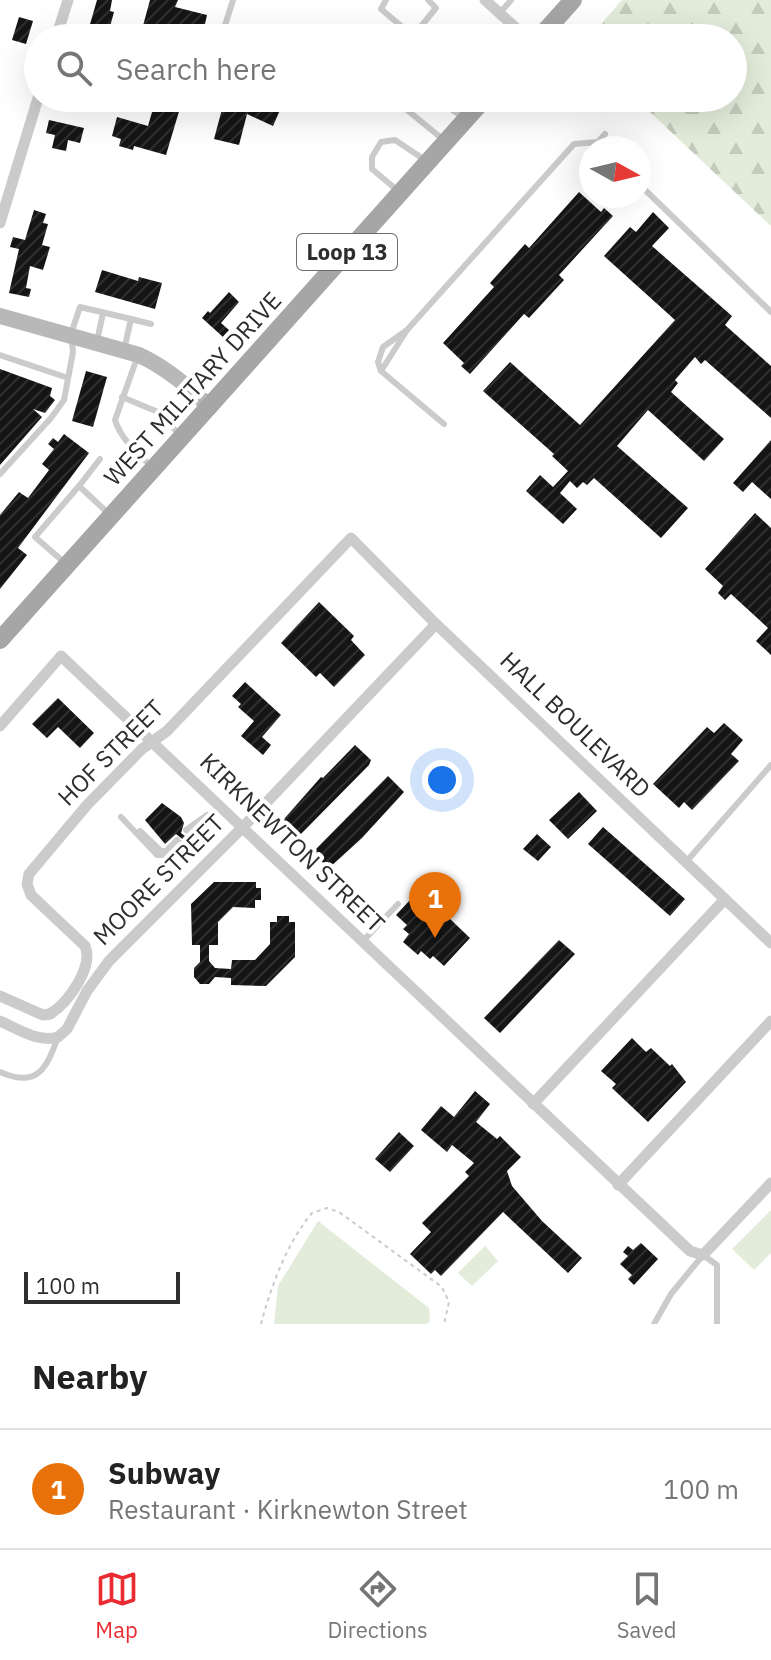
<!DOCTYPE html>
<html lang="en">
<head>
<meta charset="utf-8">
<style>
  :root { --surface:#fff; --page:#f2f2f2; --text:#222; --muted:#767676; --line:#e0e0e0; --accent:#ea2b32 }
  body { margin:0; font-family:"IBM Plex Sans",sans-serif; background:var(--page); color:var(--text) }
  .compass { position:absolute; left:579px; top:136px; width:72px; height:72px; border-radius:50%; background:var(--surface); box-shadow:0 8px 32px #0002; rotate:98deg }
  .scale { position:absolute; left:24px; bottom:20px; width:156px; box-sizing:border-box; padding-left:8px; border:4px solid #2e2e2e; border-top:0; font-size:22px; line-height:28px; white-space:nowrap; color:#2e2e2e; -webkit-text-stroke:6px #fff; paint-order:stroke }
  .you { position:absolute; left:442px; top:780px; width:28px; height:28px; margin:-20px; border:6px solid #fff; border-radius:50%; background:#1a73e8; box-shadow:0 0 0 12px #1a73e833 }
  .badge { display:grid; place-items:center; width:52px; height:52px; border-radius:50%; background:var(--accent); color:#fff; font-size:26px; font-weight:700 }
  .pin { position:absolute; translate:-50% -66px; filter:drop-shadow(0 2px 4px #0008) }
  .pin::after { content:''; position:absolute; top:42px; width:28px; height:24px; background:inherit; clip-path:polygon(0 0,100% 0,50% 100%) }
  .list { margin:0; padding:0; list-style:none }
  h2 { display:flex; justify-content:space-between; align-items:center; height:104px; margin:0; padding:0 32px; font-size:34px }
  h2 small { font-size:26px; font-weight:400; color:var(--muted) }
  .list li { display:grid; grid-template-columns:52px 1fr auto; gap:24px; align-items:center; box-sizing:border-box; height:120px; padding:0 32px; border-top:2px solid var(--line) }
  .list b { display:block; font-size:30px; white-space:nowrap }
  .list p { margin:0; font-size:26px; white-space:nowrap; color:var(--muted) }
  .list em { font-size:26px; font-style:normal; color:var(--muted) }
  .icon { flex:none; width:44px; height:44px; fill:none; stroke:currentColor; stroke-width:2; stroke-linecap:round; stroke-linejoin:round }
  .map { position:relative; flex:none; width:771px; height:1324px; overflow:hidden }
  .search { position:absolute; background:var(--surface); box-shadow:0 8px 32px #0002; left:24px; right:24px; top:24px; height:88px; display:flex; align-items:center; gap:20px; box-sizing:border-box; padding:0 28px; border-radius:44px; color:var(--muted); font-size:30px }
  .sheet { height:224px; background:var(--surface) }
  nav { display:flex; justify-content:space-around; align-items:center; box-sizing:border-box; height:112px; border-top:2px solid var(--line); background:var(--surface); font-size:22px; color:var(--muted) }
  nav a { display:grid; justify-items:center; gap:4px }
  nav .on { color:var(--accent) }
  .map>svg:first-child { display:block }
</style>
</head>
<body>
<div class="map">
<svg width="771" height="1324" viewBox="0 0 771 1324">
  <defs>
    <pattern id="forest-firs" width="22" height="20" patternUnits="userSpaceOnUse" patternTransform="scale(2)"><rect width="22" height="20" fill="#e3ecdb"/><path d="M5 1l3.5 6h-7zM16 11l3.5 6h-7z" fill="#c3cbbc"/></pattern>
    <pattern id="building-hatch" width="6" height="6" patternUnits="userSpaceOnUse" patternTransform="scale(2)"><rect width="6" height="6" fill="#151515"/><path d="M-1 1l2-2M0 6l6-6M5 7l2-2" fill="none" stroke="#2f2f2f"/></pattern>
  </defs>
  <rect width="100%" height="100%" fill="#fff"/>
  <path fill="url(#forest-firs)" d="M622,0H771V226L635,98H733V38H589Z"/>
  <g fill="#e3ecdb">
    <path d="M771,1210V1253L754,1270L732,1249Z"/>
    <path d="M318,1221L429,1308L430,1321L427,1324H274L278,1286Z"/>
    <path d="M485,1246L498,1261L472,1286L458,1273Z"/>
  </g>
  <g fill="url(#building-hatch)">
    <path d="M97,0H112L110,11L114,12L107,38H86Z"/>
    <path d="M150,0H178L175,7L207,15L202,38H185L168,34L167,38H163L141,33Z"/>
    <path d="M19,17L33,21L26,44L12,40Z"/>
    <path d="M156,98H183L166,155L134,146L133,150L119,146L121,139L112,136L117,117L148,126Z"/>
    <path d="M225,98H278L284,101L273,126L247,114L239,145L214,139Z"/>
    <path d="M49,120L84,128L80,143L68,140L66,151L52,148L55,135L46,133Z"/>
    <path d="M579,192L601,212L604,208L613,216L559,275L564,280L529,318L524,314L470,374L461,366L464,363L443,343L494,287L490,283L525,244L529,248Z"/>
    <path d="M34,210L46,214L43,223L48,224L42,245L50,247L43,270L30,266L26,288L31,289L29,297L9,293L19,249L10,247L13,237L25,240Z"/>
    <path d="M653,212L669,228L652,246L732,316L725,325L771,366V418L705,360L701,364L695,357L675,380L678,383L671,392L724,439L704,461L648,410L617,446L688,508L661,538L594,478L587,485L583,482L577,488L570,481L560,493L577,509L563,524L526,491L540,475L553,487L568,471L552,456L554,454L483,391L510,362L580,425L675,320L604,256L630,227L636,232Z"/>
    <path d="M102,270L138,281L139,277L162,283L155,309L95,292Z"/>
    <path d="M229,292L239,302L221,323L229,330L223,337L202,318L208,311L210,313Z"/>
    <path d="M0,369L52,388L50,396L55,400L45,413L33,409L42,417L0,465Z"/>
    <path d="M86,371L107,377L93,427L72,421Z"/>
    <path d="M64,434L89,453L18,548L27,555L0,589V515L19,492L28,498L49,470L42,464L54,449L48,444L53,438L58,442Z"/>
    <path d="M771,440V499L752,482L743,492L733,483Z"/>
    <path d="M755,513L771,528V655L756,641L768,628L731,594L725,600L718,593L723,586L705,569Z"/>
    <path d="M319,602L354,636L351,640L365,655L334,687L320,673L316,677L281,643Z"/>
    <path d="M245,682L281,715L262,737L271,745L263,755L241,736L254,721L238,707L241,704L232,696Z"/>
    <path d="M58,698L94,733L80,748L58,727L47,738L32,724Z"/>
    <path d="M724,723L743,740L731,754L739,761L692,810L684,802L679,808L653,784L707,727L714,733Z"/>
    <path d="M355,745L371,760L369,765L297,838L282,824L284,819L321,777L323,778Z"/>
    <path d="M388,776L404,792L362,838L329,868L313,854L315,850Z"/>
    <path d="M579,792L597,811L568,839L549,820Z"/>
    <path d="M162,803L181,817L184,823L181,833L189,839L186,842L176,834L165,844L145,820Z"/>
    <path d="M603,827L685,899L670,916L588,844Z"/>
    <path d="M537,834L551,847L538,861L523,849Z"/>
    <path d="M214,882H256V888H261V900H255V908L233,907L218,922V945H209V961L215,968L231,969L232,960H255L270,944V922H277V916H289V922H295V957L266,986L231,985V978L215,977L209,984H200L194,977V968L200,962V945H192L191,904Z"/>
    <path d="M428,898L470,938L444,966L433,956L430,959L421,951L418,955L403,942L409,934L403,929L407,925L396,915L411,899L420,907Z"/>
    <path d="M559,940L575,954L500,1033L484,1018Z"/>
    <path d="M632,1038L646,1052L651,1048L670,1066L672,1064L686,1082L648,1122L612,1088L616,1084L601,1071Z"/>
    <path d="M475,1091L490,1104L476,1122L497,1139L500,1136L521,1157L507,1171L512,1186L542,1221L582,1258L568,1273L503,1212L441,1276L435,1270L431,1274L410,1254L431,1232L422,1223L469,1176L465,1172L474,1163L452,1145L447,1152L421,1130L441,1106L454,1117Z"/>
    <path d="M399,1132L414,1146L390,1172L375,1159Z"/>
    <path d="M641,1243L658,1259L634,1285L628,1279L632,1275L620,1264L628,1256L623,1252L628,1246L633,1250Z"/>
  </g>
  <g fill="none" stroke-linecap="round" stroke-linejoin="round">
    <path stroke="#cbcbcb" stroke-width="2" stroke-dasharray="4 4" stroke-linecap="butt" d="M261,1324C271,1286 287,1243 312,1213L327,1208L339,1212L442,1287L449,1302L444,1324"/>
    <g stroke="#cbcbcb" stroke-width="6">
      <path d="M386,0L381,9L413,36L436,8L428,0"/>
      <path d="M500,13L511,0"/>
      <path d="M221,38L233,0"/>
      <path d="M398,98L401,105L445,141"/>
      <path d="M434,98L463,117"/>
      <path d="M199,108L202,98"/>
      <path d="M639,184L771,312"/>
      <path d="M397,190L372,169V157L381,142L395,140L425,160"/>
      <path d="M407,330L383,347L378,362L381,371L444,424"/>
      <path d="M97,341L103,313"/>
      <path d="M124,350L131,319L151,324"/>
      <path d="M0,355L68,378"/>
      <path d="M137,358L115,420C121,439 136,452 151,466"/>
      <path d="M381,371L407,330L574,144L598,142L605,134"/>
      <path d="M122,397L158,412L180,435"/>
      <path d="M0,474L51,418L64,400L73,352L71,334L80,307L131,319"/>
      <path d="M79,486L100,459"/>
      <path d="M65,563L35,537L79,486L109,514"/>
      <path d="M121,817L157,855H168L180,843"/>
      <path d="M186,830L207,815"/>
      <path d="M140,831L161,851H166L177,840"/>
      <path d="M190,833L199,823"/>
      <path d="M686,862L771,765"/>
      <path d="M363,941L398,904"/>
      <path d="M0,1072C37,1088 46,1070 58,1037"/>
      <path d="M654,1324L671,1294L703,1255L717,1265V1324"/>
    </g>
    <g stroke="#cbcbcb" stroke-width="11">
      <path d="M485,0L527,38"/>
      <path d="M56,38L68,0"/>
      <path d="M0,223L38,98"/>
      <path d="M0,726L61,656L690,1251L703,1255L771,1183"/>
      <path d="M0,996L43,1015L50,1014"/>
      <path d="M50,1014C68,1003 94,967 85,946L31,895L27,884L29,874L87,805L142,749L167,731L351,538L436,624L771,943"/>
      <path d="M0,1021C18,1029 39,1043 58,1037"/>
      <path d="M58,1037L67,1029L87,991L109,961L243,827L436,624"/>
      <path d="M533,1104L725,899"/>
      <path d="M618,1185L771,1021"/>
    </g>
    <path stroke="#b8b8b8" stroke-width="16" d="M0,316L139,355C167,368 187,386 210,407"/>
    <g stroke="#a6a6a6" stroke-width="18">
      <path d="M539,38L573,0"/>
      <path d="M0,640L485,98"/>
    </g>
  </g>
  <g text-anchor="middle" stroke-width="8" stroke-linejoin="round" paint-order="stroke">
    <rect fill="#fff" stroke="#6d6d6d" stroke-width="2" x="297" y="234" width="100" height="36" rx="6"/>
    <g font-size="22" font-weight="bold" fill="#2e2e2e">
      <text x="347" y="260">Loop 13</text>
    </g>
    <g font-size="24" fill="#2e2e2e" stroke="#fff">
      <text transform="translate(193 389) rotate(-48)" y="8">WEST MILITARY DRIVE</text>
      <text transform="translate(575 725) rotate(44)" y="8">HALL BOULEVARD</text>
      <text transform="translate(111 753) rotate(-45)" y="8">HOF STREET</text>
      <text transform="translate(292 843) rotate(44)" y="8">KIRKNEWTON STREET</text>
      <text transform="translate(159 880) rotate(-45)" y="8">MOORE STREET</text>
    </g>
  </g>
</svg>
<svg class="compass" viewBox="-18 -18 36 36"><path d="M0-13l5 13h-10z" fill="#e53935"/><path d="M0 13l5-13h-10z" fill="#767676"/></svg>
<div class="scale">100 m</div>
<div class="you"></div>
<div class="pin badge" style="left:435px;top:938px;background:#e8710a">1</div>
<div class="search"><svg class="icon" aria-label="search" viewBox="0 0 24 24"><circle cx="10" cy="10" r="6"/><path d="M15 15l6 6"/></svg>Search here</div>
</div>
<section class="sheet">
<h2>Nearby<small></small></h2>
<ul class="list">
<li><span class="badge" style="background:#e8710a">1</span><div><b>Subway</b><p>Restaurant · Kirknewton Street</p></div><em>100 m</em></li>
</ul>
</section>
<nav>
<a class="on"><svg class="icon" aria-label="map" viewBox="0 0 24 24"><path d="M3 6l6-2 6 2 6-2v14l-6 2-6-2-6 2zM9 4v14M15 6v14"/></svg>Map</a>
<a><svg class="icon" aria-label="directions" viewBox="0 0 24 24"><path d="M12 3l9 9-9 9-9-9zM9 14v-3h6M13 9l2 2-2 2"/></svg>Directions</a>
<a><svg class="icon" aria-label="saved" viewBox="0 0 24 24"><path d="M7 4h10v16l-5-4-5 4z"/></svg>Saved</a>
</nav>
</body>
</html>
